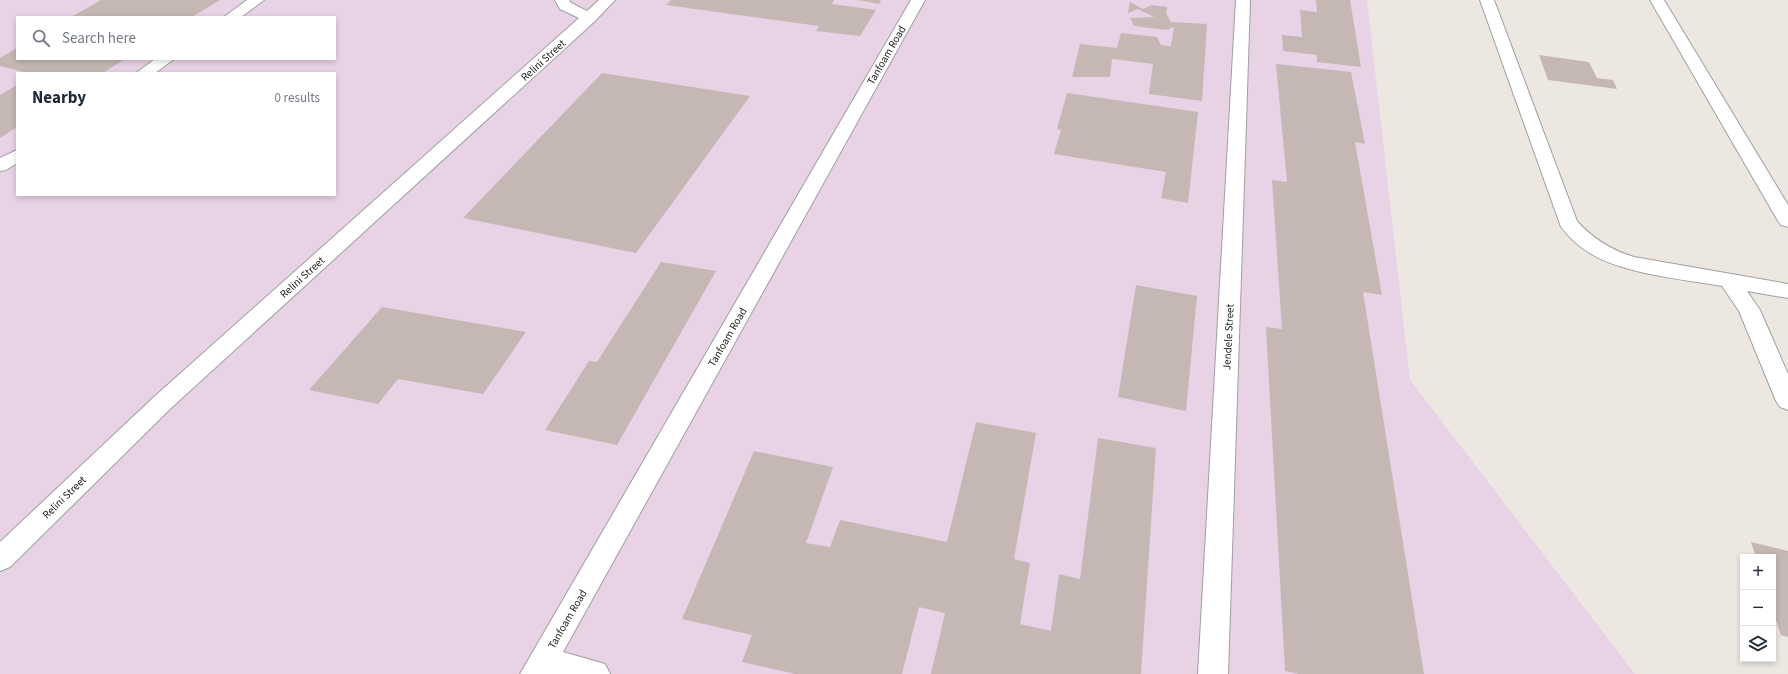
<!DOCTYPE html>
<html lang="en">
<head>
<meta charset="utf-8">
<style>
  :root { --surface:#fff; --page:#f6f6f7; --text:#1f2937; --muted:#747a83; --line:#e0e1e3 }
  body { margin:0; font-family:"Source Sans 3",sans-serif; background:var(--page); color:var(--text) }
  .controls { position:absolute; right:12px; bottom:12px; display:grid; overflow:hidden; border-radius:0px; box-shadow:0 2px 6px #0003 }
  .controls button { width:36px; height:36px; display:grid; place-items:center; padding:0; border:0; border-bottom:1px solid var(--line); background:var(--surface); color:var(--text); font:20px sans-serif }
  .list { margin:0; padding:0; list-style:none }
  h2 { display:flex; justify-content:space-between; align-items:center; height:52px; margin:0; padding:0 16px; font-size:17px }
  h2 small { font-size:13px; font-weight:400; color:var(--muted) }
  .icon { flex:none; width:22px; height:22px; fill:none; stroke:currentColor; stroke-width:2; stroke-linecap:round; stroke-linejoin:round }
  .map { position:relative; flex:none; width:1788px; height:674px; overflow:hidden }
  .search { position:absolute; background:var(--surface); box-shadow:0 2px 6px #0003; left:16px; top:16px; width:320px; height:44px; display:flex; align-items:center; gap:10px; box-sizing:border-box; padding:0 14px; border-radius:0px; color:var(--muted); font-size:15px }
  .panel { position:absolute; background:var(--surface); box-shadow:0 2px 6px #0003; left:16px; top:72px; width:320px; height:124px; border-radius:0px }
  .map>svg:first-child { display:block }
</style>
</head>
<body>
<div class="map">
<svg width="1788" height="674" viewBox="0 0 1788 674">
  <rect width="100%" height="100%" fill="#ede7e1"/>
  <path fill="#e7d2e6" fill-rule="evenodd" d="M0,0H1367L1410,380L1635,674H0ZM17,17H335V59H17ZM17,73H335V195H17Z"/>
  <g fill="#c5b8b4">
    <path d="M101,0H220L192,17H71Z"/>
    <path d="M671,0H834L832,4L876,10L860,36L816,31L819,26L666,5Z"/>
    <path d="M858,0H881L879,4Z"/>
    <path d="M1316,0H1350L1361,67L1317,62V55L1283,51L1282,35L1302,37L1300,10L1317,12Z"/>
    <path d="M1130,2L1143,9L1152,5L1167,7L1166,13L1171,22L1207,24L1202,101L1149,94L1153,64L1112,59L1110,77H1072L1080,44L1117,48L1121,33L1157,37L1161,45L1171,46L1174,27L1166,30L1134,26L1130,18L1154,17L1138,9L1128,13Z"/>
    <path d="M17,48V59H125L103,73H28L0,66V58Z"/>
    <path d="M1539,55L1589,62L1597,78L1613,80L1617,89L1548,80Z"/>
    <path d="M1276,64L1351,72L1365,144L1355,142L1382,295L1363,292L1424,674H1299L1285,671L1266,327L1282,329L1272,180L1287,182Z"/>
    <path d="M602,73L750,96L636,253L463,218Z"/>
    <path d="M17,85V127L0,138V95Z"/>
    <path d="M1067,93L1198,112L1188,203L1161,198L1166,172L1054,154L1061,130L1057,129Z"/>
    <path d="M661,262L716,271L617,445L545,430L589,361L597,362Z"/>
    <path d="M1136,285L1197,296L1186,411L1118,397Z"/>
    <path d="M382,307L526,332L483,394L398,379L378,404L309,390Z"/>
    <path d="M976,422L1036,433L1014,559L1030,563L1020,624L1051,631L1059,574L1080,579L1098,438L1156,448L1141,674H931L945,613L919,607L902,674H796L742,662L752,635L682,619L754,451L833,467L806,543L830,547L840,520L947,542Z"/>
    <path d="M1751,542L1788,551V637L1781,635L1773,611V557H1756Z"/>
  </g>
  <g fill="none" stroke-linecap="round" stroke-linejoin="round">
    <g stroke="#a0a0a0" stroke-width="2">
      <g id="minor">
        <path d="M247,0H264L241,17H224Z"/>
        <path d="M555,0H569L571,3L587,11L599,0H615L595,21L170,409L10,567L0,571V542L154,397L579,18L560,9Z"/>
        <path d="M911,0H925L563,652L605,664L610,674H520Z"/>
        <path d="M1236,0H1250L1228,674H1198Z"/>
        <path d="M1480,0H1494L1577,221C1593,239 1611,250 1634,257L1788,284V298L1747,291L1760,310L1788,374V410L1780,407L1776,401L1739,311L1722,286C1682,279 1622,274 1588,252C1578,246 1569,237 1561,227Z"/>
        <path d="M1650,0H1664L1788,205V227L1781,225L1778,221Z"/>
        <path d="M155,59H174L155,73H136Z"/>
        <path d="M17,150V163L6,170L0,171V158Z"/>
      </g>
    </g>
    <use href="#minor" fill="#fff" fill-rule="evenodd"/>
  </g>
  <g text-anchor="middle" stroke-width="4" stroke-linejoin="round" paint-order="stroke">
    <g font-size="11" fill="#1c1c1c" stroke="#fff">
      <text transform="translate(886 55) rotate(-60)" y="4">Tanfoam Road</text>
      <text transform="translate(543 60) rotate(-42)" y="4">Relini Street</text>
      <text transform="translate(302 277) rotate(-42)" y="4">Relini Street</text>
      <text transform="translate(727 337) rotate(-60)" y="4">Tanfoam Road</text>
      <text transform="translate(1228 337) rotate(-87)" y="4">Jendele Street</text>
      <text transform="translate(64 497) rotate(-44)" y="4">Relini Street</text>
      <text transform="translate(567 619) rotate(-60)" y="4">Tanfoam Road</text>
    </g>
  </g>
</svg>
<div class="controls">
<button>+</button>
<button>−</button>
<button><svg class="icon" aria-label="layers" viewBox="0 0 24 24"><path d="M12 4l9 5-9 5-9-5zM3 14l9 5 9-5"/></svg></button>
</div>
<div class="search"><svg class="icon" aria-label="search" viewBox="0 0 24 24"><circle cx="10" cy="10" r="6"/><path d="M15 15l6 6"/></svg>Search here</div>
<section class="panel">
<h2>Nearby<small>0 results</small></h2>
<ul class="list">
</ul>
</section>
</div>
</body>
</html>
